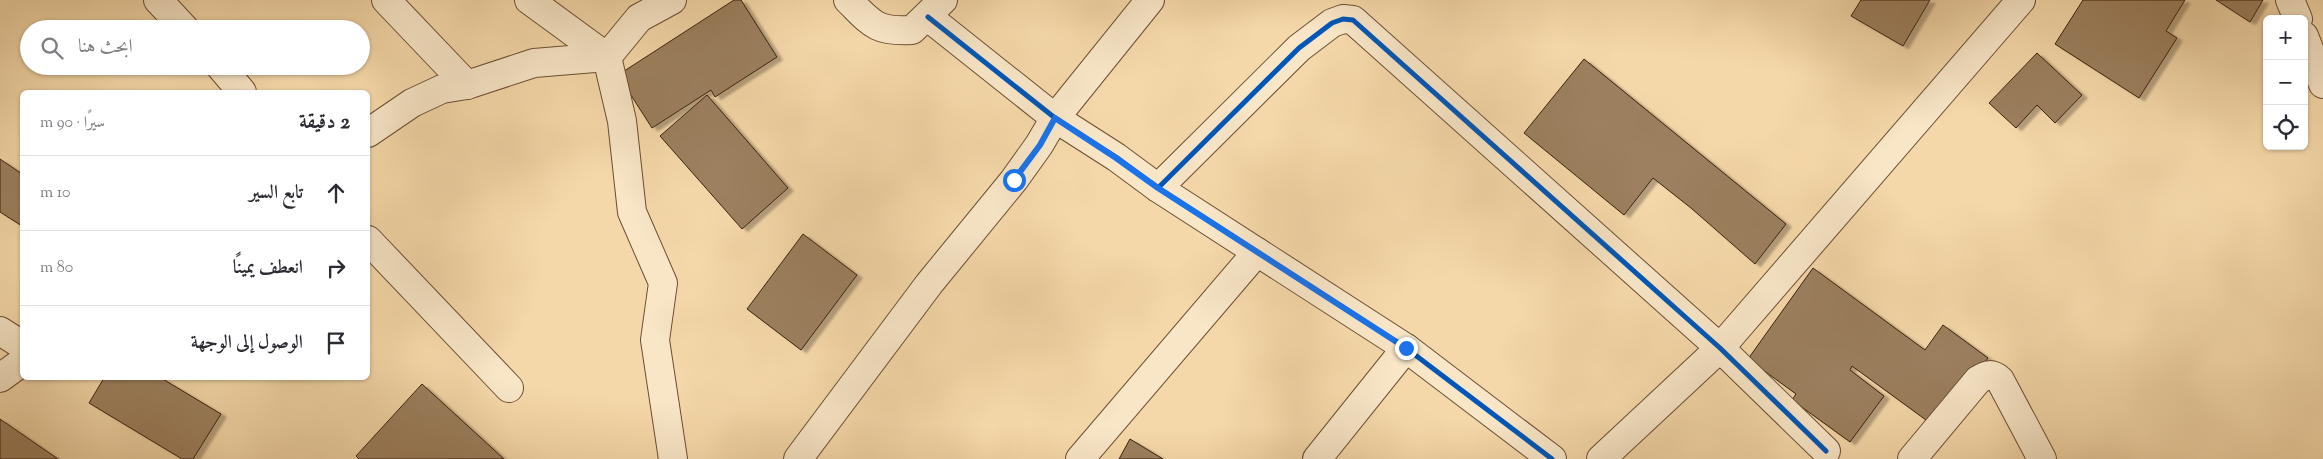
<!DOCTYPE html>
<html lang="ar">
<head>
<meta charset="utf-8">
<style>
  :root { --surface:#fff; --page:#f7f7f7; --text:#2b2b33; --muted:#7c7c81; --line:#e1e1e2 }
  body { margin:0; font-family:"Sorts Mill Goudy",Amiri,serif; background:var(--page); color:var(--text); direction:rtl }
  .controls { position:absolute; right:15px; top:15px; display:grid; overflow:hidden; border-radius:8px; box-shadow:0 1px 4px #0004 }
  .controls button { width:45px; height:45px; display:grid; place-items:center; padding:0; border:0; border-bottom:1px solid var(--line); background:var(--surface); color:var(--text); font:25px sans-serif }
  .stop { position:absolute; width:15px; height:15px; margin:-11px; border:4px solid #1a73e8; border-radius:50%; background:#fff }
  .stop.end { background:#1a73e8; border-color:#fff; box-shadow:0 1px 5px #0008 }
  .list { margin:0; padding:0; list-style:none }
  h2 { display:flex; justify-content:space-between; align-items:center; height:65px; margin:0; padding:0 20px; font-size:21px }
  h2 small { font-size:16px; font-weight:400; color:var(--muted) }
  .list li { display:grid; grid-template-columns:32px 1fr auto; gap:15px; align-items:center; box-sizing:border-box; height:75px; padding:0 20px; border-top:1px solid var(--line) }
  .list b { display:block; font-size:19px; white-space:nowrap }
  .list em { font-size:16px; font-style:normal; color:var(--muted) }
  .icon { flex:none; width:28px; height:28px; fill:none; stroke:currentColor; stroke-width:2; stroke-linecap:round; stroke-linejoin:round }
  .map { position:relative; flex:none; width:2323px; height:459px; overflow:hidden; direction:ltr }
  .search { position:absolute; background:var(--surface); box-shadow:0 1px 4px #0004; left:20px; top:20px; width:350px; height:55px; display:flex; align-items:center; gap:12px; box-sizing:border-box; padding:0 18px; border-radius:28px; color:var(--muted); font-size:19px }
  .panel { position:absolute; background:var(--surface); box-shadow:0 1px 4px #0004; left:20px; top:90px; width:350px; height:290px; border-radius:8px; direction:rtl }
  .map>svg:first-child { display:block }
</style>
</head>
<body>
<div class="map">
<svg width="2323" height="459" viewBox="0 0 2323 459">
  <defs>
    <filter id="shadow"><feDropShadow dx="5.5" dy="3" stdDeviation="1" flood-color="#0004"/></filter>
  </defs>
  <rect width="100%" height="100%" fill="#f5d8a9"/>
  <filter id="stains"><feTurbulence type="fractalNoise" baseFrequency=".004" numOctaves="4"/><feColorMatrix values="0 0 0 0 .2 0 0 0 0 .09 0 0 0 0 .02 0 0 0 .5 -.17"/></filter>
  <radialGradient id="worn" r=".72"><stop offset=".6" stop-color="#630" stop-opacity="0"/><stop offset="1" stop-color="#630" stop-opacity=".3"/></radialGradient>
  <g fill="#9c805e" stroke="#3c200d" filter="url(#shadow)">
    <path d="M734,0H741L777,57L715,97L711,90L652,128L618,75Z"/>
    <path d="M1861,0H1930L1903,46L1851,16Z"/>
    <path d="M2083,0H2185L2166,31L2177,38L2139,98L2055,44Z"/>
    <path d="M2216,0H2263L2250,22Z"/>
    <path d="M2037,53L2082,95L2055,123L2037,105L2016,128L1989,103Z"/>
    <path d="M1584,59L1786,224L1755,264L1691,208L1653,178L1624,215L1524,133Z"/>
    <path d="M707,95L788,188L742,229L660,136Z"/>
    <path d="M0,159L22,174V226L0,212Z"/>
    <path d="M803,234L857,275L801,350L747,309Z"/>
    <path d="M1813,268L1925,350L1943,325L1988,358L1937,428L1852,366L1850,370L1884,396L1850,442L1792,400L1796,394L1748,359Z"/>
    <path d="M104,378H161L221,414L193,459H182L89,403Z"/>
    <path d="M422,384L504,459H359L356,456Z"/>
    <path d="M0,419L58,459H0Z"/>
    <path d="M1130,439L1163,459H1119Z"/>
  </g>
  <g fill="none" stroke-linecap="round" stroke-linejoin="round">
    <g stroke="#6a4e34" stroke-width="30">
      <g id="minor">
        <path d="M158,0L185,29"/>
        <path d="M386,0L467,85"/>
        <path d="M529,0L607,57L622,121L632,212L663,283L655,340L673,459"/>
        <path d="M848,0C872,24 876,32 912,30L943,0"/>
        <path d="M2290,0L2298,19"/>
        <path d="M928,17L1055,118L1116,157L1158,188L1406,348L1552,459"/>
        <path d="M2304,36L2323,84"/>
        <path d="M220,66L242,92"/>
        <path d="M368,133L412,103L442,89L467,85L534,63L607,57L639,18L672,0"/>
        <path d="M1158,188L1299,48L1332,23L1343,19L1353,20L1720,348L1826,451"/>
        <path d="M368,240L509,388"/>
        <path d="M0,331L22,345"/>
        <path d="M0,378L22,362"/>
        <path d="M798,459L929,284L1014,180L1039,145L1055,118L1150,0"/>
        <path d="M1080,459L1257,252"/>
        <path d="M1317,459L1406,348"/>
        <path d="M1601,459L1720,348L2021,0"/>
        <path d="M1912,459L1978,380C1987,374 1992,373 2000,380L2042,459"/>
      </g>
    </g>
    <use href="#minor" stroke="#f8e6c7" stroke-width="28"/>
    <g stroke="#f8e6c7" stroke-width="8">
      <g id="cycleway">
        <path d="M928,17L1055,118L1116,157L1158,188L1406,348L1552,459"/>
        <path d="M1158,188L1299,48L1332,23L1343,19L1353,20L1720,348L1826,451"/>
      </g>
    </g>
    <use href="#cycleway" stroke="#0057b8" stroke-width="5"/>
  </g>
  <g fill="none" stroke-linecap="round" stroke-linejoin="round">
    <path stroke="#1a73e8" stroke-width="6" d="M1014,180L1040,145L1055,118L1116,158L1158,188L1406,348"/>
  </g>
  <rect width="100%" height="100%" filter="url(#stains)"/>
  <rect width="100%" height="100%" fill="url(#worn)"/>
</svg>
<div class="controls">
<button>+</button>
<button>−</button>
<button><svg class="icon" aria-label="locate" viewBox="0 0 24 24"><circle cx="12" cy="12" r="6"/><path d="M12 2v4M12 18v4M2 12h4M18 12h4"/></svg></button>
</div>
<div class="stop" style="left:1014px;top:180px"></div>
<div class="stop end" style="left:1406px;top:348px"></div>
<div class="search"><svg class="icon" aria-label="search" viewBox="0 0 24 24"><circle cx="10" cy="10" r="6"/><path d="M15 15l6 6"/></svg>ابحث هنا</div>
<section class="panel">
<h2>2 دقيقة<small>سيرًا · 90 m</small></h2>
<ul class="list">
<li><svg class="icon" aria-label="ahead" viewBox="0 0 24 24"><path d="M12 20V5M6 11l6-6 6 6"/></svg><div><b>تابع السير</b></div><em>10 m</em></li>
<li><svg class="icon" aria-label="right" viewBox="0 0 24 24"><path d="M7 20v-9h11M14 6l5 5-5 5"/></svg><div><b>انعطف يمينًا</b></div><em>80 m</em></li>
<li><svg class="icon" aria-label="arrive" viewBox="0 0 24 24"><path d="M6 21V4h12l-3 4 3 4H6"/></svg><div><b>الوصول إلى الوجهة</b></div></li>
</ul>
</section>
</div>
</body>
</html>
